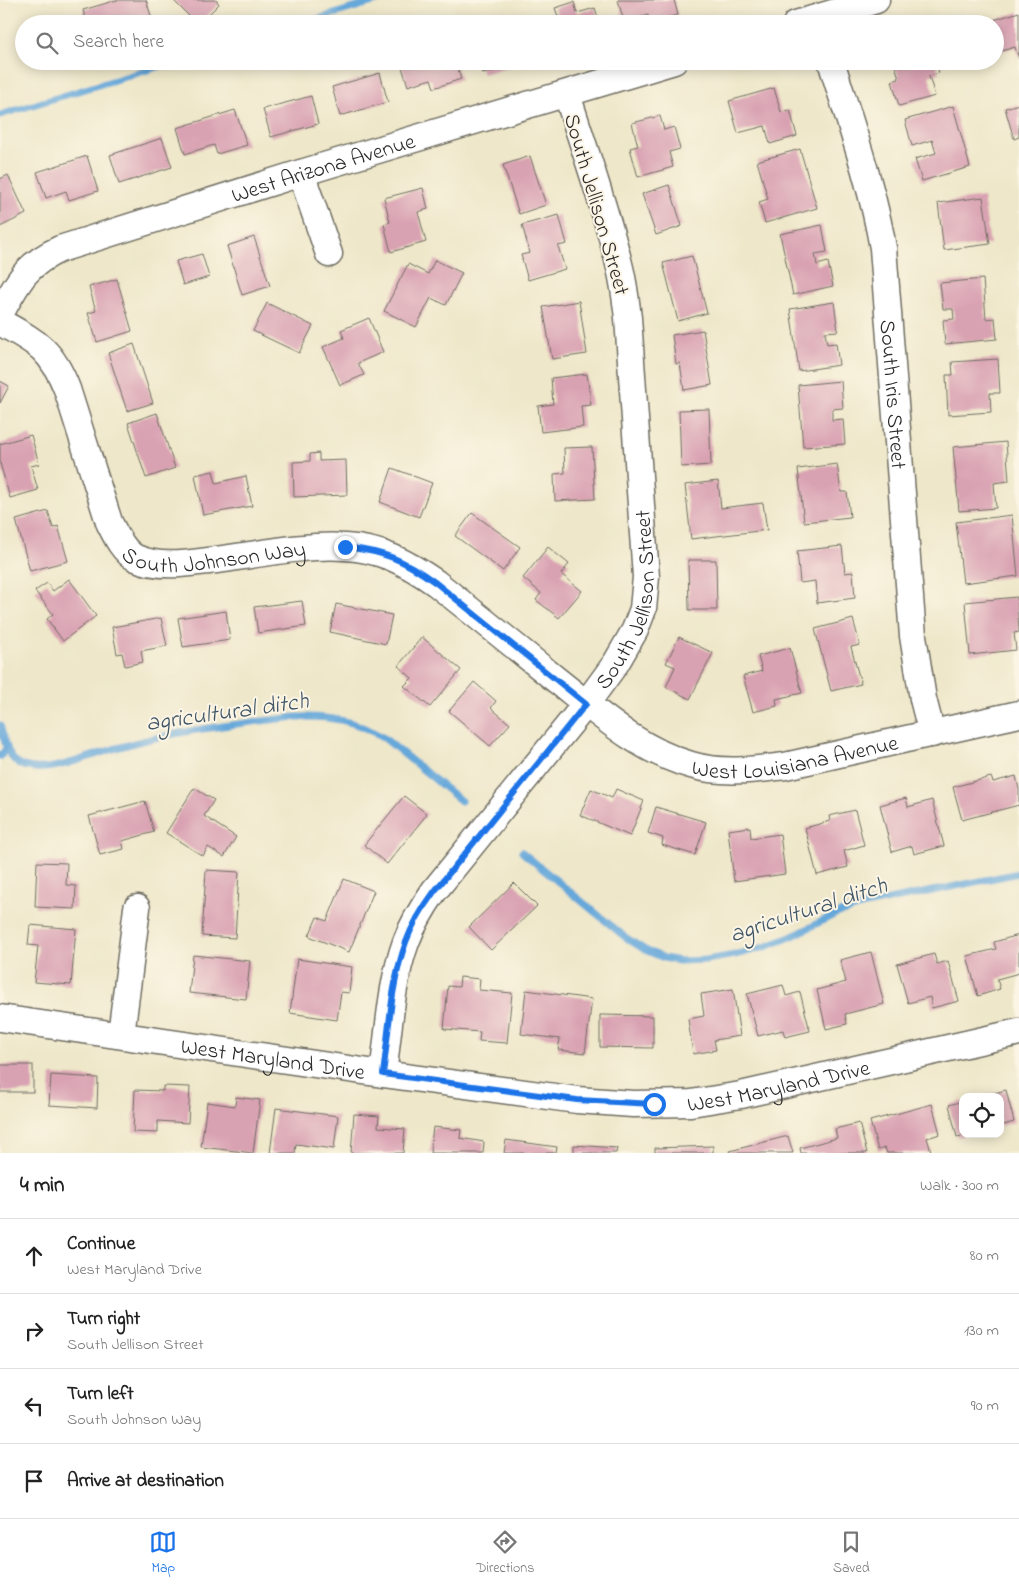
<!DOCTYPE html>
<html lang="en">
<head>
<meta charset="utf-8">
<style>
  :root { --surface:#fff; --page:#f6f6f6; --text:#222; --muted:#767676; --line:#e0e0e0; --accent:#1a73e8 }
  body { margin:0; font-family:"Indie Flower",sans-serif; background:var(--page); color:var(--text) }
  .controls { position:absolute; right:15px; bottom:15px; display:grid; overflow:hidden; border-radius:10px; box-shadow:0 2px 12px #0003 }
  .controls button { width:45px; height:45px; display:grid; place-items:center; padding:0; border:0; border-bottom:1px solid var(--line); background:var(--surface); color:var(--text); font:25px sans-serif }
  .stop { position:absolute; width:15px; height:15px; margin:-11px; border:4px solid #1a73e8; border-radius:50%; background:#fff }
  .stop.end { background:#1a73e8; border-color:#fff; box-shadow:0 1px 5px #0008 }
  .list { margin:0; padding:0; list-style:none }
  h2 { display:flex; justify-content:space-between; align-items:center; height:65px; margin:0; padding:0 20px; font-size:21px }
  h2 small { font-size:16px; font-weight:400; color:var(--muted) }
  .list li { display:grid; grid-template-columns:32px 1fr auto; gap:15px; align-items:center; box-sizing:border-box; height:75px; padding:0 20px; border-top:1px solid var(--line) }
  .list b { display:block; font-size:19px; white-space:nowrap }
  .list p { margin:0; font-size:16px; white-space:nowrap; color:var(--muted) }
  .list em { font-size:16px; font-style:normal; color:var(--muted) }
  .icon { flex:none; width:28px; height:28px; fill:none; stroke:currentColor; stroke-width:2; stroke-linecap:round; stroke-linejoin:round }
  .map { position:relative; flex:none; width:1019px; height:1153px; overflow:hidden }
  .search { position:absolute; background:var(--surface); box-shadow:0 2px 12px #0003; left:15px; right:15px; top:15px; height:55px; display:flex; align-items:center; gap:12px; box-sizing:border-box; padding:0 18px; border-radius:28px; color:var(--muted); font-size:19px }
  .sheet { height:365px; background:var(--surface) }
  nav { display:flex; justify-content:space-around; align-items:center; box-sizing:border-box; height:70px; border-top:1px solid var(--line); background:var(--surface); font-size:14px; color:var(--muted) }
  nav a { display:grid; justify-items:center; gap:2px }
  nav .on { color:var(--accent) }
  .map>svg:first-child { display:block }
</style>
</head>
<body>
<div class="map">
<svg width="1019" height="1153" viewBox="0 0 1019 1153">
  <rect width="100%" height="100%" fill="#fcf5e5"/>
  <filter id="ink" filterUnits="userSpaceOnUse"><feTurbulence type="fractalNoise" baseFrequency=".02" numOctaves="2"/><feDisplacementMap in="SourceGraphic" scale="10" xChannelSelector="R" yChannelSelector="G"/><feConvolveMatrix kernelMatrix="1 2 1 2 8 2 1 2 1" color-interpolation-filters="sRGB"/></filter>
  <filter id="wash" filterUnits="userSpaceOnUse"><feTurbulence type="fractalNoise" baseFrequency=".0096" numOctaves="4" result="noise"/><feDisplacementMap in="SourceGraphic" scale="20" xChannelSelector="R" yChannelSelector="G"/><feGaussianBlur stdDeviation="1.12" result="paint"/><feColorMatrix in="noise" values="0 0 0 0 0 0 0 0 0 0 0 0 0 0 0 0 0 1.4 0 .05"/><feComposite in="paint" operator="in"/></filter>
  <g filter="url(#wash)">
    <rect width="100%" height="100%" fill="#eee7c9"/>
    <g fill="none" stroke-linecap="round" stroke-linejoin="round">
      <g stroke="#66a8da" stroke-width="7">
        <path d="M301,24L380,0"/>
        <path d="M0,115L177,61"/>
        <path d="M0,725C4,738 7,759 21,765C43,774 74,762 95,755C160,732 228,725 296,717C331,716 354,720 384,738L461,801"/>
        <path d="M0,757L7,747"/>
        <path d="M522,852L625,937L645,950L664,958L679,961L706,960L735,955L765,947L793,936L836,914L865,905L1019,873"/>
      </g>
    </g>
    <g id="blocks">
      <g fill="#d9a2b2">
        <path d="M117,0H146L153,22L146,24H87L83,10Z"/>
        <path d="M173,0H216L219,4L199,24H197Z"/>
        <path d="M618,0H674L678,15L649,22L648,15L624,22Z"/>
        <path d="M574,2L577,13L595,8L600,24H543L559,19L555,8Z"/>
        <path d="M1019,12V59L1015,47L995,53V24L984,23Z"/>
        <path d="M400,61H455L461,79L434,88L431,79L408,86Z"/>
        <path d="M479,61H524V62L483,74Z"/>
        <path d="M894,61H936L939,73L929,76L935,96L899,106L892,81L899,79Z"/>
        <path d="M380,73L388,102L340,116L332,87Z"/>
        <path d="M774,88L781,112L790,110L797,136L770,144L765,126L738,133L729,101Z"/>
        <path d="M311,96L318,124L271,137L263,109Z"/>
        <path d="M1019,104V137L1014,139L1005,108Z"/>
        <path d="M953,106L970,167L922,181L915,159L936,153L932,140L912,146L905,120Z"/>
        <path d="M235,110L247,145L217,154L214,145L185,154L177,128Z"/>
        <path d="M660,116L664,130L674,127L680,149L669,152L673,167L638,177L630,148L638,146L632,123Z"/>
        <path d="M162,138L172,167L119,184L110,155Z"/>
        <path d="M800,149L817,208L765,223L759,202L768,199L757,161Z"/>
        <path d="M87,156L98,191L69,200L66,191L46,198L37,172Z"/>
        <path d="M530,156L546,205L519,214L503,165Z"/>
        <path d="M8,175L26,214L0,227V179Z"/>
        <path d="M669,185L682,226L656,235L642,194Z"/>
        <path d="M423,188L428,209L418,212L426,242L391,252L384,224L390,222L384,198Z"/>
        <path d="M983,197L990,244L944,250L938,203Z"/>
        <path d="M559,215L567,244L558,246L565,269L528,280L521,255L530,253L522,225Z"/>
        <path d="M822,225L827,252L815,254L817,265L828,262L833,286L793,295L780,234Z"/>
        <path d="M254,237L270,286L242,295L227,246Z"/>
        <path d="M202,254L209,277L183,285L176,261Z"/>
        <path d="M692,256L707,313L678,321L663,263Z"/>
        <path d="M435,260L462,273L446,305L431,298L416,327L384,311L408,264L428,274Z"/>
        <path d="M117,279L132,331L97,342L88,313L96,311L89,287Z"/>
        <path d="M983,279L986,319L995,318L997,339L945,344L943,320L954,319L953,309H943L940,283Z"/>
        <path d="M579,301L587,354L552,359L543,307Z"/>
        <path d="M834,302L838,331L825,332L827,344L836,343L839,365L799,371L790,309Z"/>
        <path d="M267,303L313,326L299,353L253,331Z"/>
        <path d="M369,318L383,352L358,363L364,375L340,385L323,347L344,338L341,330Z"/>
        <path d="M703,330L712,385L684,390L680,363L676,364L672,335Z"/>
        <path d="M134,344L153,403L127,411L108,353Z"/>
        <path d="M998,359L1000,393H990L991,412L948,415L946,375H953L952,362Z"/>
        <path d="M587,374L591,405L581,406L583,427L541,432L538,406L553,404L551,378Z"/>
        <path d="M0,381L9,386L0,403Z"/>
        <path d="M841,381L843,408L832,409V420L843,419L845,444L803,447L798,385Z"/>
        <path d="M709,409L711,465L681,467L679,410Z"/>
        <path d="M157,413L175,468L146,478L128,423Z"/>
        <path d="M31,435L39,464L31,466L38,490L10,498L0,463V444Z"/>
        <path d="M1006,442L1009,481L994,483L996,508L959,511L953,447Z"/>
        <path d="M592,447L595,499L555,501L554,474L565,473L564,448Z"/>
        <path d="M319,453V461L346,460L347,495L294,497L293,462L310,461V454Z"/>
        <path d="M837,464L841,492H847L850,517L804,522L798,469Z"/>
        <path d="M392,468L432,483L419,517L380,502Z"/>
        <path d="M213,471L216,483L246,476L252,506L203,515L195,475Z"/>
        <path d="M718,481L721,508L763,503L767,530L691,539L685,485Z"/>
        <path d="M48,511L53,528L58,526L68,561L30,571L16,520Z"/>
        <path d="M472,513L520,547L503,571L455,536Z"/>
        <path d="M1012,515L1018,576L963,583L956,522Z"/>
        <path d="M842,546L845,573L853,572L855,598L817,603L815,581L800,583L797,551Z"/>
        <path d="M548,547L569,564L561,574L582,591L559,618L536,600L541,593L523,578Z"/>
        <path d="M688,560H716L717,610H689Z"/>
        <path d="M69,579L96,616L63,641L47,619L53,614L35,591L47,583L53,591Z"/>
        <path d="M1017,597L1019,632L1014,633L1016,650L970,655L965,602Z"/>
        <path d="M302,601L306,626L258,633L254,607Z"/>
        <path d="M336,604L392,615L386,644L330,632Z"/>
        <path d="M226,611L230,640L183,647L178,618Z"/>
        <path d="M161,618L167,646L141,651L143,662L125,666L122,653L117,654L112,627Z"/>
        <path d="M853,619L860,645L851,647L861,684L831,691L815,629Z"/>
        <path d="M422,637L461,670L430,707L404,686L412,678L398,666Z"/>
        <path d="M679,637L713,653L690,699L666,687L675,667L666,663Z"/>
        <path d="M790,648L802,693L776,699L777,706L753,712L743,676L762,671L758,656Z"/>
        <path d="M474,682L496,701L491,708L510,724L490,746L449,711Z"/>
        <path d="M1016,776L1019,789V805L962,820L953,787L991,777L993,782Z"/>
        <path d="M194,788L214,800L204,816L236,837L224,857L208,847L203,856L166,833Z"/>
        <path d="M591,789L612,798L616,789L644,801L630,836L580,815Z"/>
        <path d="M404,796L427,814L387,864L364,845Z"/>
        <path d="M906,798L908,807L932,800L944,846L914,854L912,846L892,852L880,805Z"/>
        <path d="M145,801L154,832L122,841L124,849L100,855L89,816Z"/>
        <path d="M656,807L706,822L695,855L662,845L663,838L648,833Z"/>
        <path d="M855,810L864,845L844,851L848,867L817,875L805,828L830,821L829,816Z"/>
        <path d="M750,827L751,838L780,834L785,874L734,881L728,830Z"/>
        <path d="M37,862L67,863L66,885L76,886L75,909L35,907Z"/>
        <path d="M206,870L239,872L235,938L202,936Z"/>
        <path d="M344,879L374,891L349,952L309,936L317,917L327,921Z"/>
        <path d="M514,883L537,906L491,950L469,927Z"/>
        <path d="M30,925L76,929L71,985L34,982L38,946L28,945Z"/>
        <path d="M1019,935V973L997,979L1000,989L978,996L967,956L996,949L994,942Z"/>
        <path d="M871,952L884,1004L845,1014L847,1024L826,1029L817,990L846,982L840,960Z"/>
        <path d="M934,954L937,964L948,961L959,1001L932,1008L930,997L908,1003L897,964Z"/>
        <path d="M193,955L250,961L246,999L189,993Z"/>
        <path d="M297,959L352,967L349,993L341,992L337,1020L290,1013Z"/>
        <path d="M460,977L480,979L479,990L512,993L507,1043L479,1041L480,1032L444,1029L448,986L459,987Z"/>
        <path d="M783,985L786,996L800,992L810,1031L785,1037L783,1030L758,1036L747,994Z"/>
        <path d="M733,989L740,1036L714,1040L716,1050L693,1054L688,1019L704,1016L701,994Z"/>
        <path d="M526,990L592,999L585,1053L558,1050L560,1039L521,1034Z"/>
        <path d="M600,1015L653,1016V1048L600,1047Z"/>
        <rect x="0" y="1065" width="33" height="27"/>
        <path d="M51,1075L98,1078L97,1108L49,1105Z"/>
        <path d="M163,1086L190,1087L188,1123L158,1121V1133L133,1132L135,1090L163,1091Z"/>
        <path d="M1006,1090L1014,1122L1000,1126V1097L983,1096Z"/>
        <path d="M236,1097L260,1100L253,1153L201,1147L207,1102L235,1106Z"/>
        <path d="M963,1101V1136L957,1137L949,1105Z"/>
        <path d="M932,1104L940,1134L927,1138L931,1151L924,1153H887L885,1148L878,1150L870,1121Z"/>
        <path d="M276,1108L338,1116L334,1149L296,1144L295,1153H270Z"/>
        <path d="M354,1114L379,1116L378,1127L405,1129L403,1153H351Z"/>
        <path d="M859,1123L867,1153H801L800,1148L837,1138L835,1129Z"/>
        <path d="M433,1127L461,1130L460,1138L484,1142L483,1153H430Z"/>
        <path d="M788,1136L793,1153H731L730,1151Z"/>
        <path d="M506,1140L557,1147L556,1153H504Z"/>
        <path d="M574,1145L617,1148L616,1153H574Z"/>
        <path d="M713,1146V1153H655V1148Z"/>
      </g>
    </g>
  </g>
  <g filter="url(#ink)">
    <use href="#blocks" fill-opacity="0" stroke="#6f6d62" stroke-width="1"/>
    <g fill="none" stroke-linecap="round" stroke-linejoin="round">
      <g stroke="#6f6d62" stroke-width="29">
        <g id="minor">
          <path d="M796,24L876,0"/>
          <path id="s1" d="M831,61C850,123 872,184 883,248L913,636L923,699L932,734"/>
          <path d="M301,173L329,254"/>
          <path id="s2" d="M0,314C18,282 25,265 60,249L301,173L674,61"/>
          <path id="s3" d="M0,322C36,342 51,348 67,389L109,522C115,534 123,552 136,558C161,569 190,563 216,560C255,555 306,544 345,547C381,549 406,562 436,583C475,614 515,646 554,678C596,711 638,750 691,765C721,774 754,770 785,766L1019,714"/>
          <path id="s4" d="M0,1018L383,1074L577,1100L633,1104L691,1103L741,1095L1019,1032"/>
          <path d="M121,1035L137,908"/>
          <path id="s5" d="M383,1074C389,1030 391,983 406,942C413,923 423,907 434,891L586,704L616,663L635,630L643,609L646,577L628,318C626,301 624,284 620,268C606,209 585,152 567,94"/>
        </g>
      </g>
      <use href="#minor" stroke="#fff" stroke-width="26"/>
    </g>
  </g>
  <g fill="none" stroke-linecap="round" stroke-linejoin="round" filter="url(#ink)">
    <path stroke="#1a73e8" stroke-width="6" d="M345,547C385,552 403,559 436,583L586,704L434,892C423,907 413,923 406,942C391,983 389,1030 383,1074L577,1100L654,1104"/>
  </g>
  <g text-anchor="middle" stroke-width="4" stroke-linejoin="round" paint-order="stroke">
    <g font-size="22" fill="#2b2b2b" stroke="#fcf5e5">
      <text dy="8" stroke="none"><textPath href="#s2" startOffset="366">West Arizona Avenue</textPath></text>
      <text transform="translate(598 204) rotate(74)" y="8">South Jellison Street</text>
      <text dy="8" stroke="none"><textPath href="#s1" startOffset="341">South Iris Street</textPath></text>
      <text dy="8" stroke="none"><textPath href="#s3" startOffset="362">South Johnson Way</textPath></text>
      <text dy="8" stroke="none"><textPath href="#s5" startOffset="550">South Jellison Street</textPath></text>
      <text dy="8" stroke="none"><textPath href="#s3" startOffset="1014">West Louisiana Avenue</textPath></text>
      <text dy="8" stroke="none"><textPath href="#s4" startOffset="276">West Maryland Drive</textPath></text>
      <text dy="8" stroke="none"><textPath href="#s4" startOffset="786">West Maryland Drive</textPath></text>
    </g>
    <g font-size="24" font-style="italic" fill="#405768" stroke="#fcf5e5">
      <text transform="translate(227 711) rotate(-8)" y="8">agricultural ditch</text>
      <text transform="translate(808 909) rotate(-18)" y="8">agricultural ditch</text>
    </g>
  </g>
</svg>
<div class="controls">
<button><svg class="icon" aria-label="locate" viewBox="0 0 24 24"><circle cx="12" cy="12" r="6"/><path d="M12 2v4M12 18v4M2 12h4M18 12h4"/></svg></button>
</div>
<div class="stop" style="left:654px;top:1104px"></div>
<div class="stop end" style="left:345px;top:547px"></div>
<div class="search"><svg class="icon" aria-label="search" viewBox="0 0 24 24"><circle cx="10" cy="10" r="6"/><path d="M15 15l6 6"/></svg>Search here</div>
</div>
<section class="sheet">
<h2>4 min<small>Walk · 300 m</small></h2>
<ul class="list">
<li><svg class="icon" aria-label="ahead" viewBox="0 0 24 24"><path d="M12 20V5M6 11l6-6 6 6"/></svg><div><b>Continue</b><p>West Maryland Drive</p></div><em>80 m</em></li>
<li><svg class="icon" aria-label="right" viewBox="0 0 24 24"><path d="M7 20v-9h11M14 6l5 5-5 5"/></svg><div><b>Turn right</b><p>South Jellison Street</p></div><em>130 m</em></li>
<li><svg class="icon" aria-label="left" viewBox="0 0 24 24"><path d="M17 20v-9H6M10 6l-5 5 5 5"/></svg><div><b>Turn left</b><p>South Johnson Way</p></div><em>90 m</em></li>
<li><svg class="icon" aria-label="arrive" viewBox="0 0 24 24"><path d="M6 21V4h12l-3 4 3 4H6"/></svg><div><b>Arrive at destination</b></div></li>
</ul>
</section>
<nav>
<a class="on"><svg class="icon" aria-label="map" viewBox="0 0 24 24"><path d="M3 6l6-2 6 2 6-2v14l-6 2-6-2-6 2zM9 4v14M15 6v14"/></svg>Map</a>
<a><svg class="icon" aria-label="directions" viewBox="0 0 24 24"><path d="M12 3l9 9-9 9-9-9zM9 14v-3h6M13 9l2 2-2 2"/></svg>Directions</a>
<a><svg class="icon" aria-label="saved" viewBox="0 0 24 24"><path d="M7 4h10v16l-5-4-5 4z"/></svg>Saved</a>
</nav>
</body>
</html>
